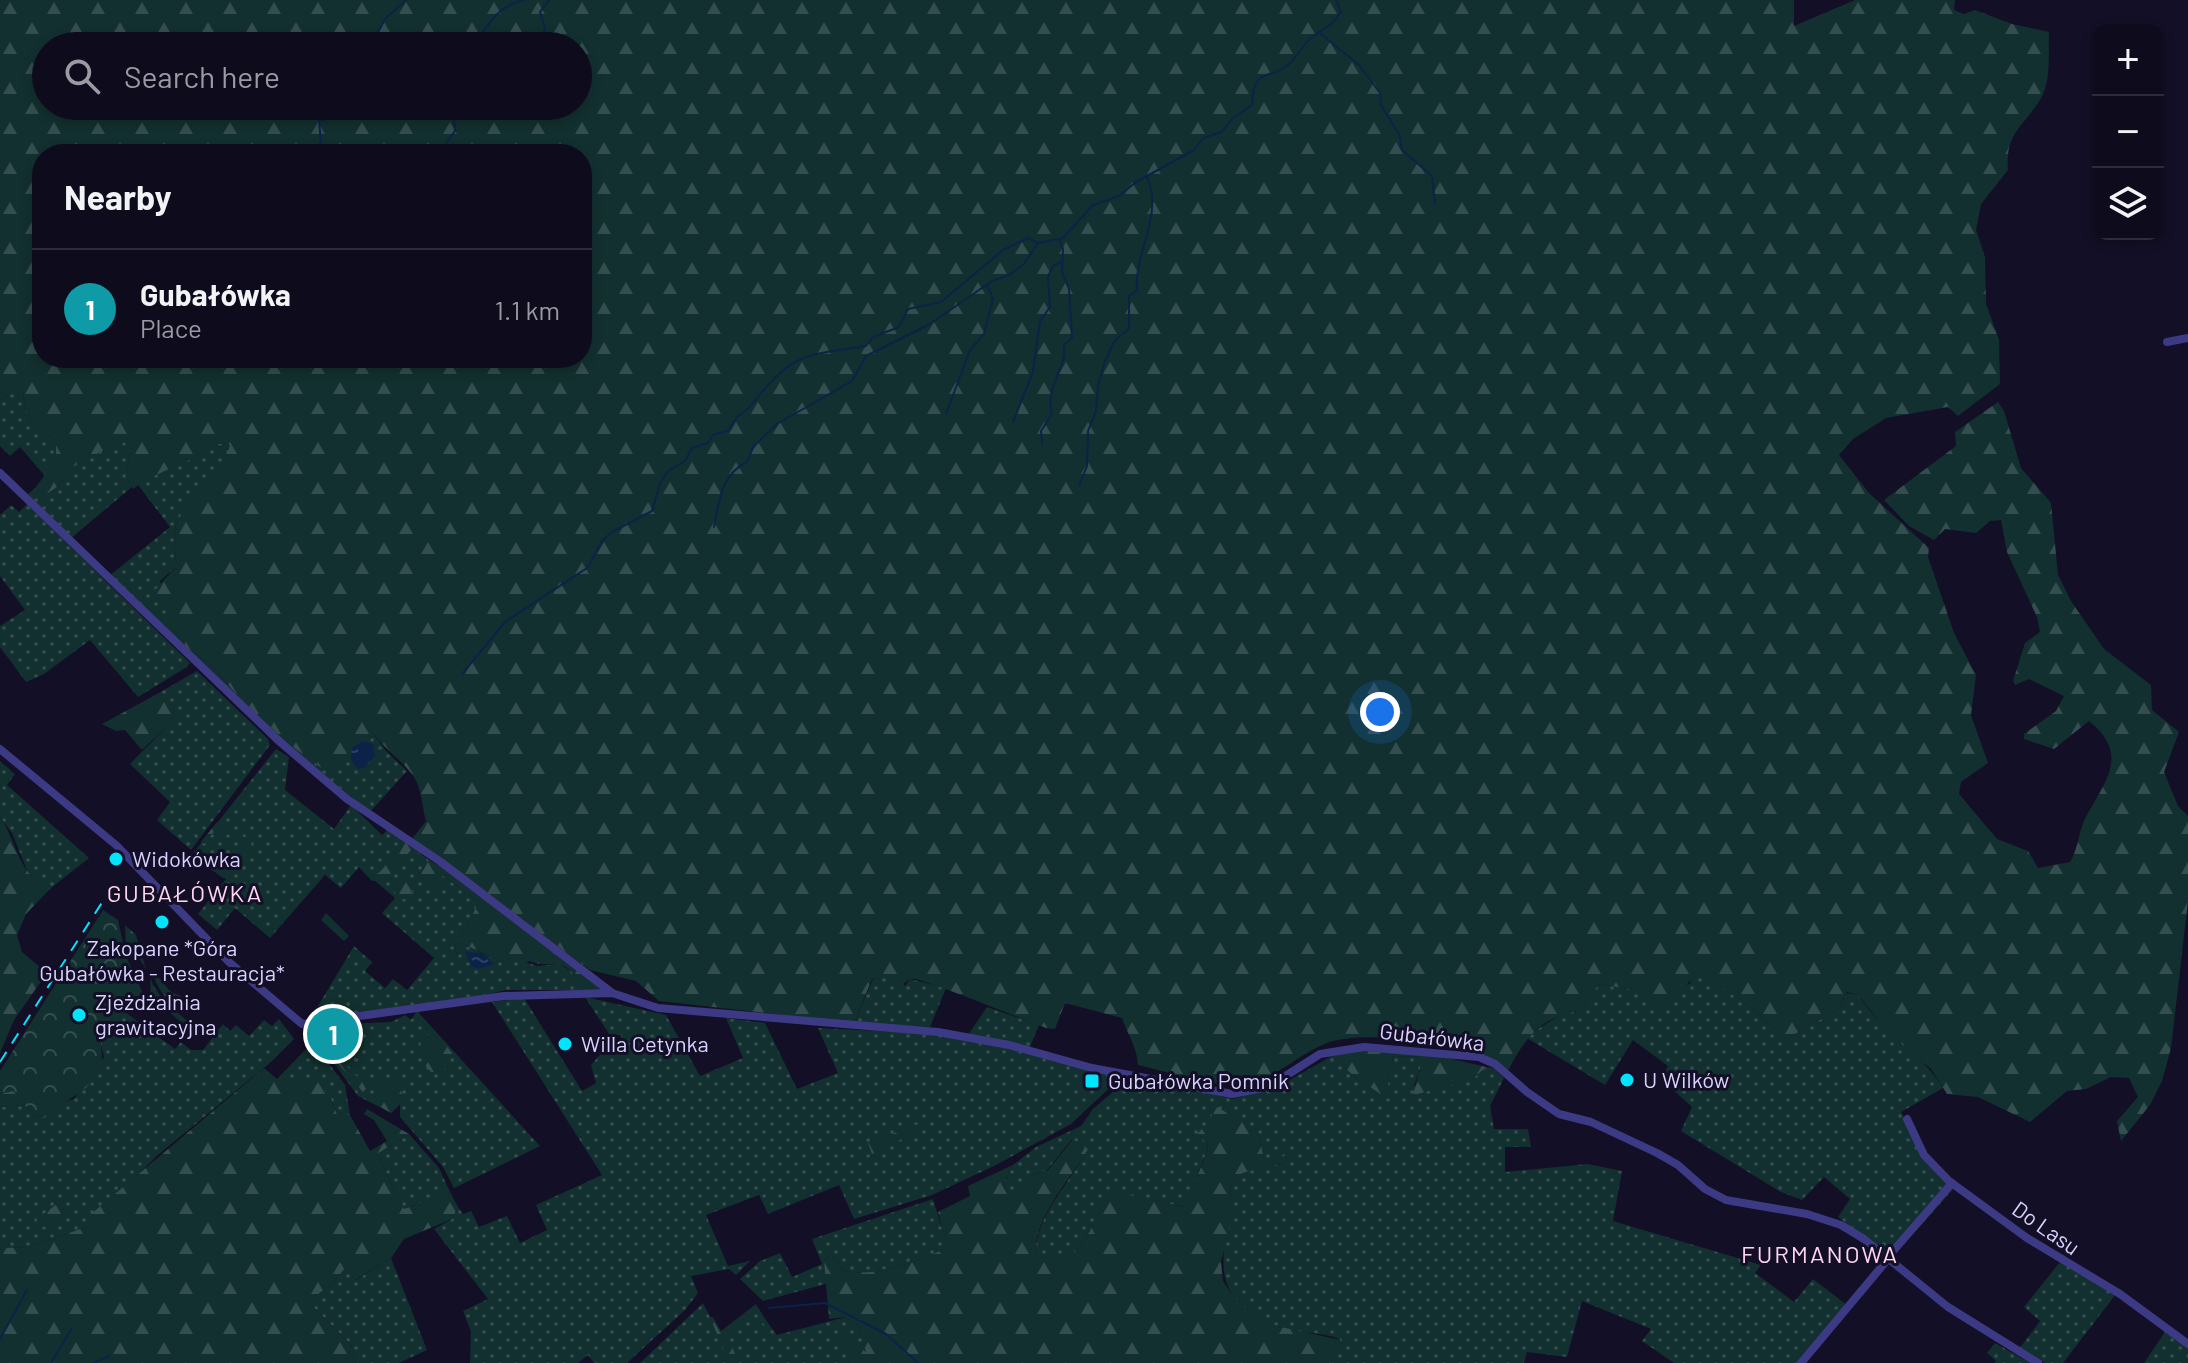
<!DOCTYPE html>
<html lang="en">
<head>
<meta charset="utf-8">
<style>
  :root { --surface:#0e0b1c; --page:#171425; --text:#f1f3f6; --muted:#9b9ba3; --line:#2e2b3b; --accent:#00e5ff }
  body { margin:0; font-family:Barlow,sans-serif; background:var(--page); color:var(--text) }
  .controls { position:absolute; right:24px; top:24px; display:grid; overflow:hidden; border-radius:16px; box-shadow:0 4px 12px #0003 }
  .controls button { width:72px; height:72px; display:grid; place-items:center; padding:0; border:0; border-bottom:2px solid var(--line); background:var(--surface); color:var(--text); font:40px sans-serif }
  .you { position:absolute; left:1380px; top:712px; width:28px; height:28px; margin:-20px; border:6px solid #fff; border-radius:50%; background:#1a73e8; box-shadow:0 0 0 12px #1a73e833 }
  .badge { display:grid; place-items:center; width:52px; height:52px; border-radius:50%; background:var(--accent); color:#fff; font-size:26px; font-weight:700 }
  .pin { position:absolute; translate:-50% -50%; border:4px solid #fff; box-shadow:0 2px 8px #0006 }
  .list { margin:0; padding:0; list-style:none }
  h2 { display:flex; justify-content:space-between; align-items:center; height:104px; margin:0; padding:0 32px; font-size:34px }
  h2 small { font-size:26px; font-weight:400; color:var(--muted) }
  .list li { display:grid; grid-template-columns:52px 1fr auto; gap:24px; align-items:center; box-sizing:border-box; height:120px; padding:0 32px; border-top:2px solid var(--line) }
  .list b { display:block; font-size:30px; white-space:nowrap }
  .list p { margin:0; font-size:26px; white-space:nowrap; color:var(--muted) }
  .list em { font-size:26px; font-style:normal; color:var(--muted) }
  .icon { flex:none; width:44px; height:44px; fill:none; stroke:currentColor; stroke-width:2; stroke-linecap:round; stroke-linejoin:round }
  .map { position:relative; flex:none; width:2188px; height:1363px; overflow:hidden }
  .search { position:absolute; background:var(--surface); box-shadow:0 4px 12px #0003; left:32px; top:32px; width:560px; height:88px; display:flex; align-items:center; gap:20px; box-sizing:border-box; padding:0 28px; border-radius:44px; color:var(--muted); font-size:30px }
  .panel { position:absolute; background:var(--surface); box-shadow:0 4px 12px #0003; left:32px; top:144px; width:560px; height:224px; border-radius:32px }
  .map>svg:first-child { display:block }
</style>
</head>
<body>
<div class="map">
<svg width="2188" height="1363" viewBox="0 0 2188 1363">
  <defs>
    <pattern id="grass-dots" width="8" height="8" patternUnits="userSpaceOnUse" patternTransform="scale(2)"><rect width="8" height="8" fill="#12302f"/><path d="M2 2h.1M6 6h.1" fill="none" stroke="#344d4e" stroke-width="1.8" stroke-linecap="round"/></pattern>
    <pattern id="forest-firs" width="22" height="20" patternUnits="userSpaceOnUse" patternTransform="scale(2)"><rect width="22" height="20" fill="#12302f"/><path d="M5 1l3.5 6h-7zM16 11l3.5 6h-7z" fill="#344d4e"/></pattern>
    <pattern id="park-crowns" width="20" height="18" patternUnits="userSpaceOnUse" patternTransform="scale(2)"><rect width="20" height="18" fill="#12302f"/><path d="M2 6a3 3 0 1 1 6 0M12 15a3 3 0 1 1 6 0" fill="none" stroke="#344d4e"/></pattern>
    <pattern id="water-ripples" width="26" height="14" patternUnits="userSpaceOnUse" patternTransform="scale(2)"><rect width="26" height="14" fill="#0c2248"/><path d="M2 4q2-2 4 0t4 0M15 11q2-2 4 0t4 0" fill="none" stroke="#2f4163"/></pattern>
  </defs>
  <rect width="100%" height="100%" fill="#130f26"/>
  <g fill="url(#grass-dots)">
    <path d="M17,388L23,391C25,419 33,425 56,441V460L45,476L20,447L10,456L0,446V400Z"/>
    <path d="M123,439L131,450L126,475L132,487L70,539L26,496L36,487L44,496L60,485L73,467Z"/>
    <path d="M214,443L231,445C221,475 191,494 177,523C171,536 177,553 176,567L160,581L171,627L187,648L208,662L244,703L327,771L373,733L386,751L407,771L370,812L281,740L108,577L170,527L138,485C163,466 191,464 214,443Z"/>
    <path d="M27,504L190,663L187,667L138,697L90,640L44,674L26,682L0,647V626L25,610L0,576V515L11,505L19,512Z"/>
    <path d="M197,671L268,739L270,745L191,850L157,820L170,802L130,764L179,714L157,694Z"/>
    <path d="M276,749L289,757L285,790L334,829L351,805L382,835L388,829L429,860L420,873L438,878L442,875L479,902L455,947L457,955L466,946L503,962L511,958L538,966L558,964L570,970L586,990H506L464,1000L309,1021L354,946L372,962L365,971L385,988L393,979L407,990L434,958L382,913L395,898L359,867L341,888L325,875L270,938L235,908L217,930L198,914L226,879L194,852Z"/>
    <path d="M0,761L15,774L7,785L89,858L51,888L38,882L27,870L12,833L0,817Z"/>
    <path d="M125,925L136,935L146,969L131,946L126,945Z"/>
    <path d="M153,971L170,991L184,998V1003L175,1007C164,996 155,986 153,971Z"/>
    <path d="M1697,971L1751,1007L1786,1039L1839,1009L1847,993L1858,995C1882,1031 1921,1052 1943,1088L1901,1112L1922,1155L1955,1187L1892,1258L1838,1217L1850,1199L1824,1177L1802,1200L1781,1192L1681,1131L1692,1107L1661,1079L1668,1066L1633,1040L1605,1085L1525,1037L1562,1014L1579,1011L1599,984L1635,990L1645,996L1690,984L1691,974Z"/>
    <path d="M896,975L905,986L910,979L946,988L930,1027L854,1023L873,979Z"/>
    <path d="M150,978C158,998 173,1009 190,1023L188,1028L151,997Z"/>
    <path d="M585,997L666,1015L700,1076L743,1058L726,1018L765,1023L797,1089L838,1073L818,1028L935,1034L1026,1052L1117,1077L1118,1080L1071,1124L994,1166L932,1195L854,1219L839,1185L768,1214L759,1195L706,1215L728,1266L750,1261L736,1275L729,1269L691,1276L698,1293L685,1310L627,1363H594L588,1355L578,1363H470L471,1332L463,1311L488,1299L434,1229L452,1219L458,1207L463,1214L471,1211L479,1227L507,1216L520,1243L547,1230L536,1205L602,1175L492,1002L524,998L582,1091L596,1083L591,1065L606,1048L622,1043L621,1035L609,1034Z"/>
    <path d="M987,1007L1039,1025L1030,1047L968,1035Z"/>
    <path d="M417,1011L540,1146L454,1188L443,1167L400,1117V1104L391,1113L358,1096L324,1050L347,1024L391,1022L405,1015L411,1020Z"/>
    <path d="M125,1012L175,1049L181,1042L191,1050H203L223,1024L230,1031L236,1025L249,1036L264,1020L272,1026L279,1019L294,1039L271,1062L159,1154L83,1228L29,1247L0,1248V1107L25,1105L34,1116L43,1117L61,1102L74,1099L104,1057L100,1041Z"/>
    <path d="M313,1042L345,1085L350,1115H338L330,1097L277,1079Z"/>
    <path d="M1332,1056L1358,1080L1390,1099L1387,1076L1394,1056L1424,1057L1414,1086L1470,1081L1486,1067L1493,1068L1504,1078L1490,1106L1494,1129H1528L1531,1147H1505V1172L1587,1164L1622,1171L1613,1221L1761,1265L1755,1273L1794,1302L1813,1279L1847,1305L1798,1363H1674L1642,1341L1651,1329L1582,1301L1567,1357L1527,1352L1524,1363H1332L1340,1339C1319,1331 1295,1334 1274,1325C1194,1289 1234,1247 1230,1179L1245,1170L1281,1164V1158H1264L1257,1130L1227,1114L1209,1122L1198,1134L1208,1144C1205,1166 1189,1185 1185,1207L1107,1191L1090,1231L1073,1255H1036C1034,1216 1072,1182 1087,1149L1072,1139L1047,1170L1030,1176L1010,1198L1004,1183L1013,1165L1036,1147L1081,1126L1093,1109L1128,1079L1187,1088L1233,1099L1286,1082Z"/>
    <path d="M409,1134L439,1168L450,1192L404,1209L377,1154Z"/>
    <path d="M933,1199L948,1248C915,1262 879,1277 843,1271L831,1254L824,1260L829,1283L763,1301L740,1279L760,1261L780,1253L792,1277L822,1264L812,1239Z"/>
    <path d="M391,1258L427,1350L399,1363H357L351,1345L308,1302L335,1281L347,1264L356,1280Z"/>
    <path d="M2060,1262L2116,1294L2063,1363H2045L2019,1349L2040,1321L2024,1307Z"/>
    <path d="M703,1303L719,1335L755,1306L777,1335L846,1317L858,1325L867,1354L843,1335L839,1341L850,1363H640Z"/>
    <path d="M2167,1329L2188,1346V1363H2144Z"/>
    <path d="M1995,1343L2030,1363H1994L1996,1361L1987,1353Z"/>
  </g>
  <g fill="url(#forest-firs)" fill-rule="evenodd">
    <path d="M0,0H1794V26L1855,0H1955L1954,10L1964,14L1975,10L2012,24L2049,32C2048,53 2052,80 2040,100C2023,127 2005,133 2008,170L1981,204L1976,230L1985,257L1986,304L1999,340L2000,384L1958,416L1948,407L1886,418L1853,439L1839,455L1869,493L1929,548L1928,557L1954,633L1976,675L1971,715L1988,763L1961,782L1959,794L1997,839L2028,851L2038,868L2070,862C2079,848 2078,830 2087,815C2106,780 2130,754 2089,721L2054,749L2024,739V734L2056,711L2064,696L2029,679L2015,685L2013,681L2025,643L2040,632L2037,617L2007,552L2001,520L1990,521L1976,533L1945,529L1934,540L1909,526L1884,500L1956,446L1955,432L1998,402L2004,411L2021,468L2051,503L2058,575L2071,601L2104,649L2151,685L2152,710L2179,732L2164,772L2178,806L2188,816V901L2171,1048L2162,1081L2150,1105L2121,1141L2117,1121L2138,1097L2129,1078L2111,1077L2086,1089L2067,1091L2030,1122L1978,1097L1947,1094L1931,1069L1891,1035L1858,995L1847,992L1839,1009L1786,1039L1751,1007L1697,972L1668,1008L1659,1007L1635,990L1599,984L1579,1011C1540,1018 1525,1037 1508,1071C1483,1042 1363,1029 1327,1043C1296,1055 1274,1082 1240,1084C1207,1087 1170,1072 1138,1065C1137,1047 1128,1035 1122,1018L1065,1003L1055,1029L1046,1028C1002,1012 961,993 916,979H910L899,987L896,976L872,979L854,1023L659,1001L636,981L590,970L412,839L426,821C422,808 422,789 414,777C403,761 385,750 374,734L327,772L289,744L244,703L208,662L187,648L171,627L163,603L154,591L176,567C177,553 171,536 177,523C190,494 222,475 230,445L214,443C190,466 160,468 133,489L126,475L131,450L122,440L73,467L60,485L44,496L36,487L56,460V441C33,425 25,419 23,391L17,388L0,400ZM46,46H578V106H46ZM42,154H582V358H42Z"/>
    <path d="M157,694L180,714L142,750L125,730L116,731L102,724Z"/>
    <path d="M0,817C12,834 15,853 26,869C33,879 43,881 51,888L26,914L17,935L22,952L40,967L42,980L14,1020L0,1053Z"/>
    <path d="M217,822L237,831L252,844L230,877L223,878L208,867L210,862L227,870L241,842L217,828L204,844L201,842Z"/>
    <path d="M407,841L411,850L387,879L372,881L357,865L361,861L368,870L379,873Z"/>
    <path d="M429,860L449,871L605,990H586C578,984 576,975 569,969C556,960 542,968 530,961L521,965L511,958L503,962L467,946L457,955L455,947L479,902L442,875L439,878L444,887L441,894L425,886L420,873Z"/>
    <path d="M398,879L406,882L415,895L407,900L397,897L393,887Z"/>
    <path d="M326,913L349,936L344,941L321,920Z"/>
    <path d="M363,1025L351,1030L333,1051L355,1075L371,1083L363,1092L327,1051L349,1027Z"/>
    <path d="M426,1034L440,1038L452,1053L449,1066L441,1072H431L423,1062L420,1039Z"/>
    <path d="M1361,1050L1431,1054L1486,1067L1470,1081L1413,1095L1423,1057L1394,1056L1387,1076L1391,1100L1358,1080L1332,1056Z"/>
    <path d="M264,1068L277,1079H315L330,1097L337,1114L350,1115L370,1151L387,1141L374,1120L364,1114L367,1109L409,1134L377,1154L404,1209L450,1192L458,1207L452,1219L404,1239L391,1258L355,1280L347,1265L335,1281L308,1302L351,1345L357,1363H0V1248L29,1247L83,1228L90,1215Z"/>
    <path d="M377,1080L398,1082L404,1100L391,1113L379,1106L373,1096Z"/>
    <path d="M13,1090L25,1105L0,1107V1094Z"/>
    <path d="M1215,1106L1257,1130L1264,1158H1281L1300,1145L1304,1147C1289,1170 1252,1165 1230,1179L1232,1218L1221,1262L1223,1281L1231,1293L1247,1309L1276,1326L1341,1340L1332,1363H850L838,1340L843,1335L866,1352L858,1325L846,1317L829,1319L824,1260L831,1254L843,1271C879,1277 915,1262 947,1248L938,1212L970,1196L968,1186L1013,1165L1004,1182L1010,1197L1030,1176L1048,1170L1073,1139L1088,1149C1071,1179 1032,1219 1036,1255H1073L1090,1231L1107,1190L1184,1207C1189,1185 1206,1166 1208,1144L1197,1134L1209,1122Z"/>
    <path d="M926,1121L928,1126L872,1154L868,1143Z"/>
    <path d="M57,1204L69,1214L52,1228L36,1225L37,1219Z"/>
    <path d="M756,1304L769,1325L766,1327L755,1312L733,1330L729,1340L739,1363H735L724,1351L710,1317H713L721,1331Z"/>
  </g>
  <path fill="url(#park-crowns)" d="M103,910L118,920L126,956L144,996H135L118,1006V1012H125L100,1041C111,1087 72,1093 43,1117L34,1116L13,1091L0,1094V1071Z"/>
  <g fill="url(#water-ripples)">
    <path d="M362,741L373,744L375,756L364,768L357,769L351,759L352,748Z"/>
    <path d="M465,952L483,953L494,964L477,969L471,966Z"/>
  </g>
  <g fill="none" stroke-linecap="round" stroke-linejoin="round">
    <g stroke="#0c2248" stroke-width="2">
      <path d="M1321,34L1359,65L1380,93L1381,105L1400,136L1402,150L1432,176L1435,204"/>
      <path d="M371,46L385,19L406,0"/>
      <path d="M474,46C487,25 498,5 524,0"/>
      <path d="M540,46L545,28L540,12L549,0"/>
      <path d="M542,106L545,118"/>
      <path d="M308,154L321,142L319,121L331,118L340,106"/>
      <path d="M438,154L455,131L453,106"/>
      <path d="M946,414L970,350L984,334L993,298L987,286"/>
      <path d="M1013,422L1033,372L1040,321L1050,307L1048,277L1053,266L1061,262"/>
      <path d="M1042,444L1041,431L1052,414C1044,387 1068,368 1064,345L1072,338L1069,289L1062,272L1063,249L1059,239"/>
      <path d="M1079,486L1087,466L1088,431L1096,411L1098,386L1104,364L1114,342L1129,328V296L1137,290C1134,251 1164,217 1147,177"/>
      <path d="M714,527C719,502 721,474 747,462L753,447L777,424L852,381L866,356L930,324L992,281L1009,275L1024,264L1038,243L1063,238L1093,205L1119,196L1136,182L1194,150L1203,138L1222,132L1232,119L1252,105C1253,65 1271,81 1289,64C1298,56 1303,43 1314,36C1327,26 1330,28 1341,12L1336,0"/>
      <path d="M462,674L505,622L587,568L603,540L612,532L652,511L660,483L668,471L685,461L692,448L708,443L713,435L729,430C737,412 744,415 753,403C794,352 803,356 866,346L873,337L899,327L908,309L941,302L1003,250L1028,238L1038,243"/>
      <path d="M769,1308L825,1303L886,1334L918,1363"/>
      <path d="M0,1339L27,1290"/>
      <path d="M51,1363L72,1328"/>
      <path d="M94,1363L109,1356"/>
    </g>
    <g stroke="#3d3a85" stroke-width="8">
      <path d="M2167,342L2188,338"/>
      <path d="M0,473L280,742L347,799L441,862L611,992"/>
      <path d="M0,749L116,845L229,962L302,1024L504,996L612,993L658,1008L938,1032L1009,1045L1092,1068L1232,1094L1268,1087L1320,1054L1364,1047L1479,1057L1495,1064L1527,1092L1559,1114L1591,1122L1657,1153L1678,1165L1705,1189L1726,1200L1807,1214L1841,1225L1864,1239L1948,1307L2038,1363"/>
      <path d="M1907,1119L1924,1155L1949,1181L2027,1238L2120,1294L2188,1344"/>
      <path d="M1887,1258L1952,1183"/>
      <path d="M1801,1363L1888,1259"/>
    </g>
    <path stroke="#00e5ff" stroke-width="2" stroke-dasharray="12 10" stroke-linecap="butt" d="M0,1062L110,890"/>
  </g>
  <g fill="#00e5ff" stroke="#130f26" stroke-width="3">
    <circle cx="116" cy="859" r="8"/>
    <circle cx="162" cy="922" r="8"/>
    <circle cx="79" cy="1015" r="8"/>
    <circle cx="565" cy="1044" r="8"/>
    <circle cx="1627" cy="1080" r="8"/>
    <rect x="1084" y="1073" width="16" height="16" rx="4"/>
  </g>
  <g text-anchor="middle" stroke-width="6" stroke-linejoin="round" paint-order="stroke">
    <g font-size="22" fill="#d9d4ff" stroke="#130f26" text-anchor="start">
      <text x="132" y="867">Widokówka</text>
      <text x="162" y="956" text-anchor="middle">Zakopane *Góra<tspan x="162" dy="25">Gubałówka - Restauracja*</tspan></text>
      <text x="95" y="1010">Zjeżdżalnia<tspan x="95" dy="25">grawitacyjna</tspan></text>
      <text x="581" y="1052">Willa Cetynka</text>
      <text x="1643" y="1088">U Wilków</text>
      <text x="1108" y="1089">Gubałówka Pomnik</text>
    </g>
    <g font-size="22" fill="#d9d4ff" stroke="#130f26">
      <text transform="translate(1432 1037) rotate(7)" y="8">Gubałówka</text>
      <text transform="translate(2046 1228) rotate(35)" y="8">Do Lasu</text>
    </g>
    <g font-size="24" letter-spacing="2" fill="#ffd6f0" stroke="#130f26">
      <text x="185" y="902">GUBAŁÓWKA</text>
      <text x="1820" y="1263">FURMANOWA</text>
    </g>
  </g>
</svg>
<div class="controls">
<button>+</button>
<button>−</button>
<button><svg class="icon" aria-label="layers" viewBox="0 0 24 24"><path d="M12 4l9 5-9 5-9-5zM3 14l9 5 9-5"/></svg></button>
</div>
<div class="you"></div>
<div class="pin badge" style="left:333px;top:1034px;background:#0f9aa8">1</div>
<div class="search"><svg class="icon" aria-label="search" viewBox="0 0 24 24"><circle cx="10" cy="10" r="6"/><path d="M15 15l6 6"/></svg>Search here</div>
<section class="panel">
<h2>Nearby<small></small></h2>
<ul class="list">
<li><span class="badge" style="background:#0f9aa8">1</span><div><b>Gubałówka</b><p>Place</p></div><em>1.1 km</em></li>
</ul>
</section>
</div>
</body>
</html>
